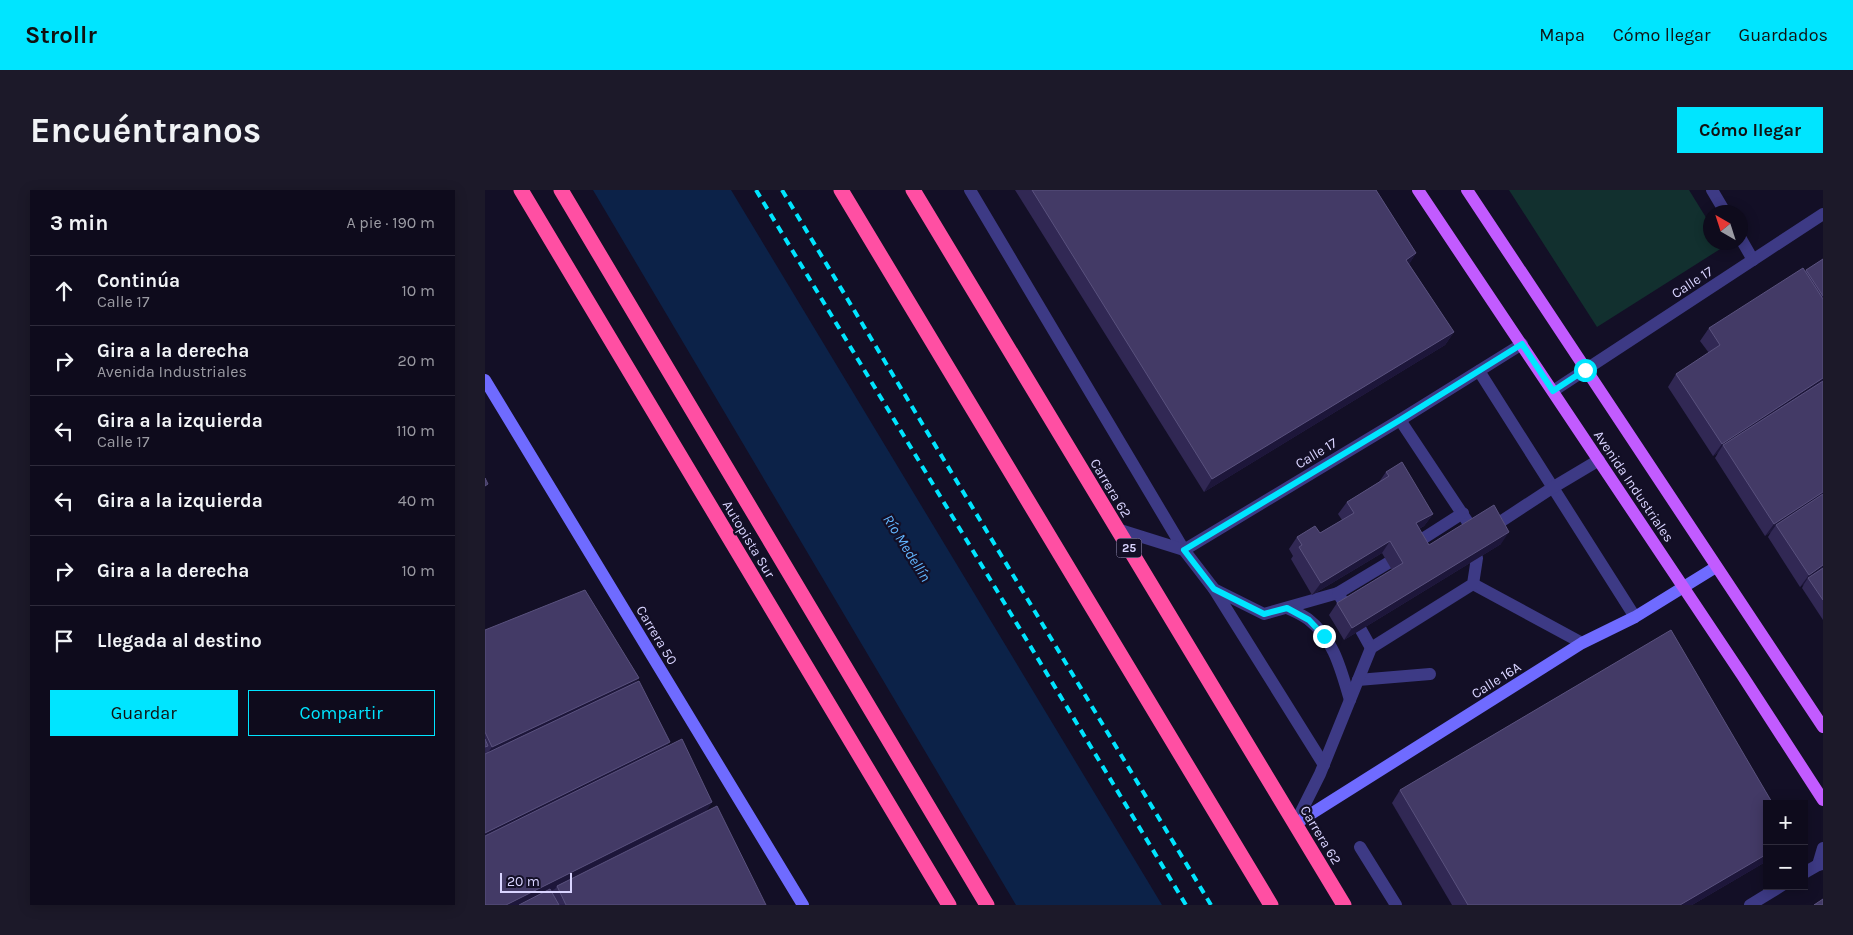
<!DOCTYPE html>
<html lang="es">
<head>
<meta charset="utf-8">
<style>
  :root { --surface:#0e0b1c; --page:#1c1929; --text:#f1f3f6; --muted:#9b9ba3; --line:#2e2b3b; --accent:#00e5ff }
  body { margin:0; font-family:Karla,sans-serif; background:var(--page); color:var(--text) }
  .controls { position:absolute; right:15px; bottom:15px; display:grid; overflow:hidden; border-radius:0px; box-shadow:0 2px 12px #0003 }
  .controls button { width:45px; height:45px; display:grid; place-items:center; padding:0; border:0; border-bottom:1px solid var(--line); background:var(--surface); color:var(--text); font:25px sans-serif }
  .compass { position:absolute; left:1218px; top:15px; width:45px; height:45px; border-radius:50%; background:var(--surface); box-shadow:0 2px 12px #0003; rotate:321deg }
  .scale { position:absolute; left:15px; bottom:12px; width:72px; box-sizing:border-box; padding-left:5px; border:2px solid #d9d4ff; border-top:0; font-size:14px; line-height:18px; white-space:nowrap; color:#d9d4ff; -webkit-text-stroke:4px #130f26; paint-order:stroke }
  .stop { position:absolute; width:15px; height:15px; margin:-11px; border:4px solid #00e5ff; border-radius:50%; background:#fff }
  .stop.end { background:#00e5ff; border-color:#fff; box-shadow:0 1px 5px #0008 }
  .list { margin:0; padding:0; list-style:none }
  h2 { display:flex; justify-content:space-between; align-items:center; height:65px; margin:0; padding:0 20px; font-size:21px }
  h2 small { font-size:16px; font-weight:400; color:var(--muted) }
  .list li { display:grid; grid-template-columns:32px 1fr auto; gap:15px; align-items:center; box-sizing:border-box; height:70px; padding:0 20px; border-top:1px solid var(--line) }
  .list b { display:block; font-size:19px; white-space:nowrap }
  .list p { margin:0; font-size:16px; white-space:nowrap; color:var(--muted) }
  .list em { font-size:16px; font-style:normal; color:var(--muted) }
  .actions { display:flex; gap:10px; padding:15px 20px }
  .actions a { flex:1; padding:11px 0; border:1px solid var(--accent); border-radius:0px; text-align:center; font-size:18px; color:var(--accent) }
  .actions .main { background:var(--accent); color:#111 }
  .icon { flex:none; width:28px; height:28px; fill:none; stroke:currentColor; stroke-width:2; stroke-linecap:round; stroke-linejoin:round }
  .map { position:relative; flex:none; width:1338px; height:715px; overflow:hidden; border-radius:0px }
  header { display:flex; align-items:center; gap:30px; box-sizing:border-box; height:70px; padding:0 25px; background:var(--accent); color:#111 }
  header strong { font-size:24px }
  nav { display:flex; gap:28px; margin-inline-start:auto; font-size:18px }
  .intro { display:flex; align-items:center; justify-content:space-between; box-sizing:border-box; height:120px; padding:0 30px }
  h1 { margin:0; font-size:35px }
  .button { padding:12px 22px; border-radius:0px; background:var(--accent); color:#111; font-size:18px; font-weight:700 }
  main { display:flex; gap:30px; padding:0 30px }
  aside { flex:1; background:var(--surface); border-radius:0px; box-shadow:0 2px 12px #0003 }
  .map>svg:first-child { display:block }
</style>
</head>
<body>
<header>
<strong>Strollr</strong>
<nav><a>Mapa</a><a>Cómo llegar</a><a>Guardados</a></nav>
</header>
<div class="intro"><h1>Encuéntranos</h1><a class="button">Cómo llegar</a></div>
<main>
<aside>
<h2>3 min<small>A pie · 190 m</small></h2>
<ul class="list">
<li><svg class="icon" aria-label="ahead" viewBox="0 0 24 24"><path d="M12 20V5M6 11l6-6 6 6"/></svg><div><b>Continúa</b><p>Calle 17</p></div><em>10 m</em></li>
<li><svg class="icon" aria-label="right" viewBox="0 0 24 24"><path d="M7 20v-9h11M14 6l5 5-5 5"/></svg><div><b>Gira a la derecha</b><p>Avenida Industriales</p></div><em>20 m</em></li>
<li><svg class="icon" aria-label="left" viewBox="0 0 24 24"><path d="M17 20v-9H6M10 6l-5 5 5 5"/></svg><div><b>Gira a la izquierda</b><p>Calle 17</p></div><em>110 m</em></li>
<li><svg class="icon" aria-label="left" viewBox="0 0 24 24"><path d="M17 20v-9H6M10 6l-5 5 5 5"/></svg><div><b>Gira a la izquierda</b></div><em>40 m</em></li>
<li><svg class="icon" aria-label="right" viewBox="0 0 24 24"><path d="M7 20v-9h11M14 6l5 5-5 5"/></svg><div><b>Gira a la derecha</b></div><em>10 m</em></li>
<li><svg class="icon" aria-label="arrive" viewBox="0 0 24 24"><path d="M6 21V4h12l-3 4 3 4H6"/></svg><div><b>Llegada al destino</b></div></li>
</ul>
<div class="actions"><a class="main">Guardar</a><a>Compartir</a></div>
</aside>
<div class="map">
<svg width="1338" height="715" viewBox="0 0 1338 715">
  <rect width="100%" height="100%" fill="#130f26"/>
  <path fill="#12302f" d="M1024,0H1204L1225,34L1226,52L1237,53L1240,56L1112,137Z"/>
  <path fill="#0c2248" d="M108,0H246L677,715H531Z"/>
  <g fill="none" stroke-linecap="round" stroke-linejoin="round">
    <g stroke="#3d3a85" stroke-width="12">
      <path d="M1227,0L1240,22"/>
      <path d="M1256,49L1268,70"/>
      <path d="M994,181L1150,427"/>
      <path d="M915,230L986,337"/>
      <path d="M1006,338L1067,298L1114,270"/>
      <path d="M928,355L978,323"/>
      <path d="M699,360L729,399L779,424L853,403L860,415"/>
      <path d="M988,394L1097,453"/>
      <path d="M729,399L839,575"/>
      <path d="M853,403L903,373"/>
      <path d="M802,418C809,421 817,425 823,429C849,449 856,480 865,510"/>
      <path d="M876,440L886,458"/>
      <path d="M873,490L945,484"/>
      <path d="M810,634L835,584L886,458L988,394L992,368"/>
      <path d="M875,657L911,715"/>
    </g>
    <g stroke="#3d3a85" stroke-width="12">
      <path d="M485,0L699,360"/>
      <path d="M1068,201L1338,24"/>
      <path d="M632,339L699,360L915,230L1037,154"/>
      <path d="M1333,675L1338,658"/>
      <path d="M1319,683L1333,675L1338,674"/>
      <path d="M1265,715L1296,696"/>
    </g>
    <g stroke="#6f6bff" stroke-width="12">
      <path d="M0,190L318,715"/>
      <path d="M810,634L1097,453L1150,427L1231,377"/>
    </g>
    <g stroke="#c25bff" stroke-width="12">
      <path d="M933,0L1257,485L1338,610"/>
      <path d="M982,0L1338,537"/>
    </g>
    <g stroke="#ff4fa3" stroke-width="15">
      <path d="M36,0L464,715"/>
      <path d="M76,0L502,715"/>
      <path d="M356,0L786,715"/>
      <path d="M428,0L859,715"/>
    </g>
    <g stroke="#00e5ff" stroke-width="4" stroke-dasharray="8 6" stroke-linecap="butt">
      <path d="M271,0L701,715"/>
      <path d="M297,0L726,715"/>
    </g>
  </g>
  <g fill="#312854">
    <path d="M530,0H891L931,63L924,74L969,142L960,155L719,302Z"/>
    <path d="M1338,69V430L1317,398L1319,394L1315,397L1283,347L1286,342L1280,346L1230,268L1233,263L1228,266L1183,197L1191,184L1224,163L1215,151L1224,138L1320,81L1321,80Z"/>
    <path d="M901,282L948,324L939,336L934,339L944,355L1016,354L859,450L844,425L852,413L907,380L897,363L827,405L806,369L808,366L804,359L812,347L835,343L857,330L853,324L862,312L894,292Z"/>
    <path d="M0,440L151,493L181,557L227,612L221,621L281,715H0Z"/>
    <path d="M915,600L1282,671L1207,715H967L907,613Z"/>
  </g>
  <g fill="#1d163a">
    <path d="M931,63L923,76L921,70Z"/>
    <path d="M969,142L960,155L719,302L727,289Z"/>
    <path d="M1338,188V195L1238,255L1233,263L1228,266L1237,254Z"/>
    <path d="M1338,302V309L1291,335L1286,342L1280,346L1289,334Z"/>
    <path d="M948,324L939,336L922,345L931,333Z"/>
    <path d="M1024,342L1016,354L859,450L867,438Z"/>
    <path d="M905,351L897,363L827,405L836,393Z"/>
    <path d="M1338,375V382L1323,388L1319,394L1315,397L1324,385Z"/>
    <path d="M154,488L145,501L0,567L7,557Z"/>
    <path d="M185,552L176,565L0,651V643Z"/>
    <path d="M227,612L219,625L72,696L70,699L37,715H21Z"/>
    <path d="M1282,664V671L1207,715H1195Z"/>
  </g>
  <g fill="#433a66" stroke="#5a527e">
    <path d="M547,0H891L931,63L921,70L969,142L727,289Z"/>
    <path d="M1338,69V106L1321,80Z"/>
    <path d="M1318,78L1338,109V188L1237,254L1191,184L1235,155L1224,138Z"/>
    <path d="M1338,191V302L1289,334L1238,255Z"/>
    <path d="M917,272L948,324L931,333L944,355L1009,315L1024,342L867,438L852,413L918,373L905,351L836,393L814,357L817,355L812,347L830,336L835,343L869,323L862,312L904,286L901,282Z"/>
    <path d="M0,288L3,294L0,296Z"/>
    <path d="M1338,304V375L1324,385L1291,335Z"/>
    <path d="M1338,378V410L1323,388Z"/>
    <path d="M100,400L154,488L7,557L0,542V440Z"/>
    <path d="M1186,440L1288,614H1282V664L1195,715H983L915,600Z"/>
    <path d="M154,491L185,552L0,643V564Z"/>
    <path d="M0,549L3,556L0,557Z"/>
    <path d="M197,549L227,612L21,715H0V646Z"/>
    <path d="M232,616L281,715H81L72,696Z"/>
    <path d="M65,699L74,715H34Z"/>
    <path d="M1338,709V715H1329Z"/>
  </g>
  <g fill="none" stroke-linecap="round" stroke-linejoin="round">
    <path stroke="#00e5ff" stroke-width="6" d="M839,446L824,430L802,418L779,424L729,399L699,360L915,230L1037,154L1068,201L1100,180"/>
  </g>
  <g text-anchor="middle" stroke-width="4.5" stroke-linejoin="round" paint-order="stroke">
    <rect fill="#130f26" stroke="#9e99be" stroke-width="1" x="631.5" y="348.5" width="25" height="19" rx="4"/>
    <g font-size="12" font-weight="bold" fill="#d9d4ff">
      <text x="644" y="362">25</text>
    </g>
    <g font-size="14" fill="#d9d4ff" stroke="#130f26">
      <text transform="translate(1207 92) rotate(-33)" y="5">Calle 17</text>
      <text transform="translate(831 263) rotate(-31)" y="5">Calle 17</text>
      <text transform="translate(1149 296) rotate(56)" y="5">Avenida Industriales</text>
      <text transform="translate(626 298) rotate(59)" y="5">Carrera 62</text>
      <text transform="translate(264 349) rotate(59)" y="5">Autopista Sur</text>
      <text transform="translate(172 445) rotate(59)" y="5">Carrera 50</text>
      <text transform="translate(1011 490) rotate(-32)" y="5">Calle 16A</text>
      <text transform="translate(836 645) rotate(59)" y="5">Carrera 62</text>
    </g>
    <g font-size="15" font-style="italic" fill="#62b6ff" stroke="#130f26">
      <text transform="translate(422 358) rotate(58)" y="5">Río Medellín</text>
    </g>
  </g>
</svg>
<div class="controls">
<button>+</button>
<button>−</button>
</div>
<svg class="compass" viewBox="-18 -18 36 36"><path d="M0-13l5 13h-10z" fill="#e53935"/><path d="M0 13l5-13h-10z" fill="#9b9ba3"/></svg>
<div class="scale">20 m</div>
<div class="stop" style="left:1100px;top:180px"></div>
<div class="stop end" style="left:839px;top:446px"></div>
</div>
</main>
</body>
</html>
